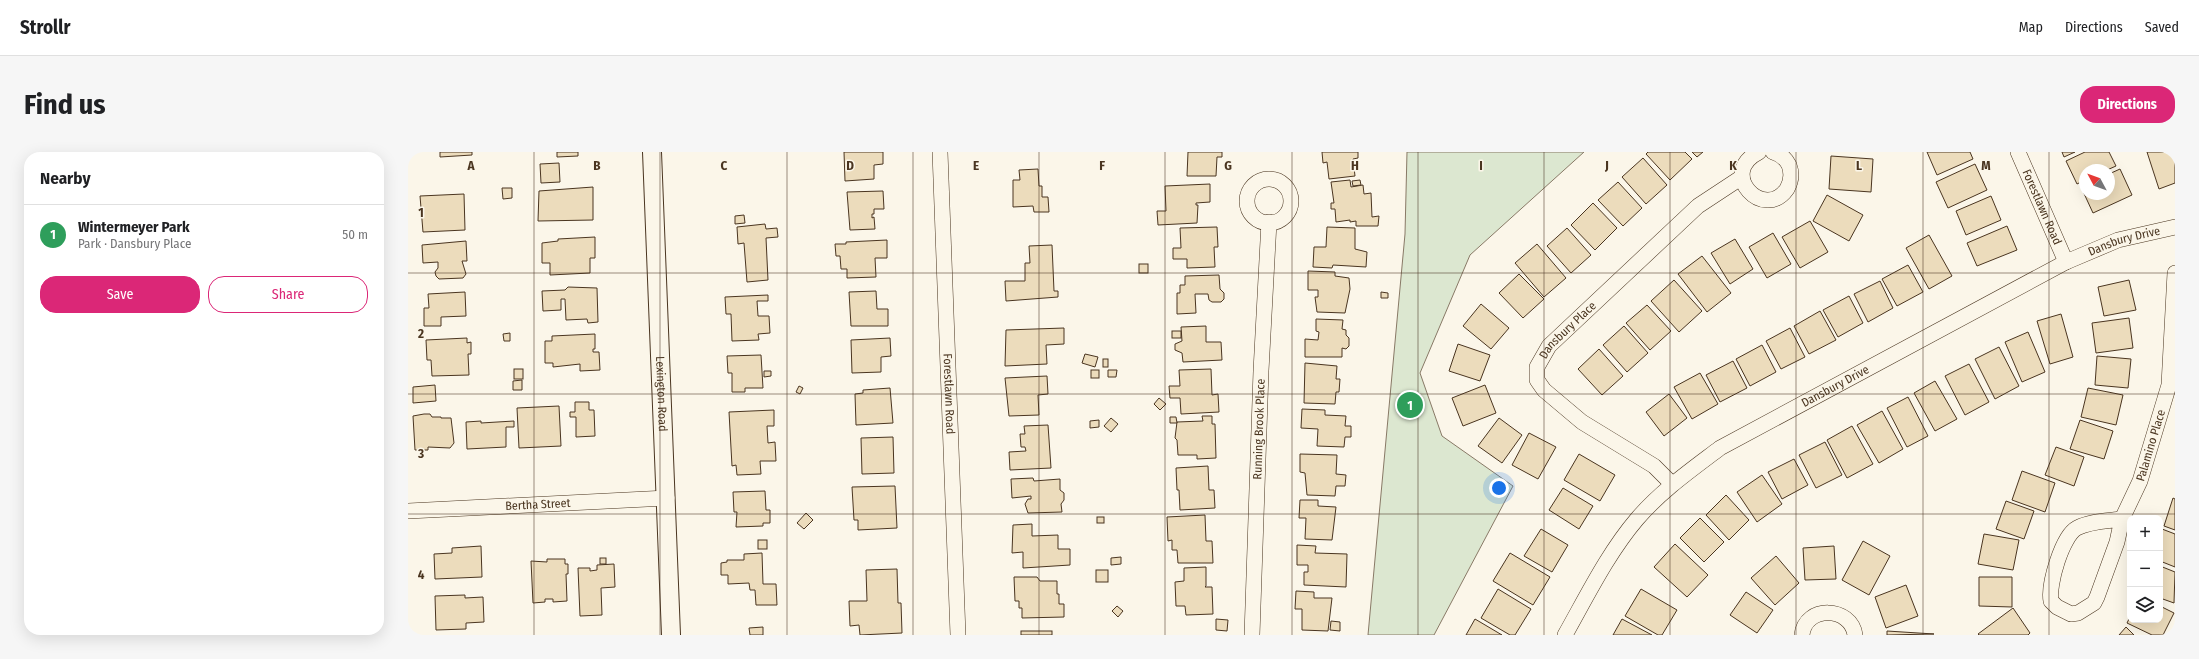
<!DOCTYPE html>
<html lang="en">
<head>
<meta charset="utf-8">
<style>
  :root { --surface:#fff; --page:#f6f6f6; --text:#202124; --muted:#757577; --line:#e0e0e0; --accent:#db2777 }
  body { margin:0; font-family:"Fira Sans Condensed",sans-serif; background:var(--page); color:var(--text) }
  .controls { position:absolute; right:12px; bottom:12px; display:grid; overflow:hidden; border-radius:8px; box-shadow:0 4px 16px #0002 }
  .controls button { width:36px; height:36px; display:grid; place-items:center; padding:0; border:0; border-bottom:1px solid var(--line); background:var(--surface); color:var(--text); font:20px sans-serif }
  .compass { position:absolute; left:1671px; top:12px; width:36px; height:36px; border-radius:50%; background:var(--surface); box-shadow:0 4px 16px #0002; rotate:311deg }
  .you { position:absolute; left:1091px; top:336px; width:14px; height:14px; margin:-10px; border:3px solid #fff; border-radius:50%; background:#1a73e8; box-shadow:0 0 0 6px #1a73e833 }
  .badge { display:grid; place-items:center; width:26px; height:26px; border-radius:50%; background:var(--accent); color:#fff; font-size:13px; font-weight:700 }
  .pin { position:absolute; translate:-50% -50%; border:2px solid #fff; box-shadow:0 1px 4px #0006 }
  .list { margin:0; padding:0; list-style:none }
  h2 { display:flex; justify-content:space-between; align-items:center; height:52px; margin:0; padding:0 16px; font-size:17px }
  h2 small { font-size:13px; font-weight:400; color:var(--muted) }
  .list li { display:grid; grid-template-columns:26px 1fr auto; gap:12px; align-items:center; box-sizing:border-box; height:60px; padding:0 16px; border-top:1px solid var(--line) }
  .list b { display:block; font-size:15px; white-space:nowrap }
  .list p { margin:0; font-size:13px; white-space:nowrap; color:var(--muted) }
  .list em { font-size:13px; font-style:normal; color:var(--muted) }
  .actions { display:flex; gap:8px; padding:12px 16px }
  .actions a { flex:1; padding:9px 0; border:1px solid var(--accent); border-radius:16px; text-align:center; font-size:14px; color:var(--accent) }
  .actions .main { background:var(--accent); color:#fff }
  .icon { flex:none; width:22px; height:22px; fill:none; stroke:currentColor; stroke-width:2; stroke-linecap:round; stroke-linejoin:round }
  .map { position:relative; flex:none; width:1767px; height:483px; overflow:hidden; border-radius:16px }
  header { display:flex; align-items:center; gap:24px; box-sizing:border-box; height:56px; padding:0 20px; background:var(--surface); border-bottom:1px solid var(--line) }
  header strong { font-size:19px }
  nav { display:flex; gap:22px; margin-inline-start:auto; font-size:14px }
  .intro { display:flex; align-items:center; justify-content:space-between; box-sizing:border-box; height:96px; padding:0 24px }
  h1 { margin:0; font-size:28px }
  .button { padding:10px 18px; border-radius:16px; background:var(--accent); color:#fff; font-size:14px; font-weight:700 }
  main { display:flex; gap:24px; padding:0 24px }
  aside { flex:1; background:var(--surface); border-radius:16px; box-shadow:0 4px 16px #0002 }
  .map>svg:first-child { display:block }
</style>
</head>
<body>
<header>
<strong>Strollr</strong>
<nav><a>Map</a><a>Directions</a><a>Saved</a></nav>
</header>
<div class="intro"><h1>Find us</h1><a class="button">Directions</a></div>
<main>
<aside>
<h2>Nearby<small></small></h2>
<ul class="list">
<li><span class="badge" style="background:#2e9e5b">1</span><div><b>Wintermeyer Park</b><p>Park · Dansbury Place</p></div><em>50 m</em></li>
</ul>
<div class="actions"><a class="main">Save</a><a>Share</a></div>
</aside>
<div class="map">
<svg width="1767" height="483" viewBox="0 0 1767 483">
  <rect width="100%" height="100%" fill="#fbf6e9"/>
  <path fill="#dce7d0" stroke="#887966" d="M999,0H1176L1062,103L1012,221L1034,284L1105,334L1026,483H960L997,82Z"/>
  <g fill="#ecdcbc" stroke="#4a3520">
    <path d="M32,0H64V3L32,5Z"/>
    <path d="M149,0H170V4L149,5Z"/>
    <path d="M436,0H475V12L466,13V27L437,29Z"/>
    <path d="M780,0H814V5H809L808,24H779Z"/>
    <path d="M914,0H950V6L945,7L947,24L921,27L919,10L915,11Z"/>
    <path d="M1240,0H1277L1284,7L1262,28L1238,2Z"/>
    <path d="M1284,0H1295L1289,5Z"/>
    <path d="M1519,0H1562L1565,7L1529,23Z"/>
    <path d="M1654,0H1667L1656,5Z"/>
    <path d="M1677,0H1701L1708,14L1699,18H1677V28L1669,32L1658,9Z"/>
    <path d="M1739,0H1764L1767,8V31L1751,37Z"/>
    <path d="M1423,4L1465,7L1463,40L1421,37Z"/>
    <path d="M1235,6L1259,33L1238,52L1214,25Z"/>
    <path d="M151,11L152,30L133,31L132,12Z"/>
    <path d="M1567,12L1579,38L1540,56L1528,30Z"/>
    <path d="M630,17L631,34H634V45H640L641,60H626L625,54L605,55V28H612L611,18Z"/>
    <path d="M1712,17L1724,43L1685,61L1673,35L1677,33V42H1701V22Z"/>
    <path d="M942,28L943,35L955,33L956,42L963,41L964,65L971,64L970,74H948V69L942,70V68L928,70L927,57H923V51H926L923,30Z"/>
    <path d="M952,28L953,33L945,34L944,29Z"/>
    <path d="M1210,30L1234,56L1215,74L1190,48Z"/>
    <path d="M802,32V50L788,51V53H790L789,71L750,73L749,59H758L757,34Z"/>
    <path d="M185,35V68L130,69L131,39Z"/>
    <path d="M94,36H104V46L95,47Z"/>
    <path d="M475,39L476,57H466V62H464V66L466,65L467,77L442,78L439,40Z"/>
    <path d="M56,42L57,78L15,80L12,44Z"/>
    <path d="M1419,43L1455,63L1441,89L1405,69Z"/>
    <path d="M1583,44L1593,68L1558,83L1548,59Z"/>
    <path d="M1185,51L1209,76L1187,98L1163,73Z"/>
    <path d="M336,63L337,71L327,72V64Z"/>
    <path d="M1402,69L1420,100L1392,116L1374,85Z"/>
    <path d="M357,72L358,77L369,76L370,85L358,86L360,128L339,130L336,91L330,92L329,75Z"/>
    <path d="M1599,74L1609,98L1569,114L1559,91Z"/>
    <path d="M809,75L810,95H806L807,115L779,116V107H765V96H773L772,76Z"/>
    <path d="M919,75L947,76V97L959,100L958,115L925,113L924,116L905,115L906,95H918Z"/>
    <path d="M1159,76L1183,103L1163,121L1139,94Z"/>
    <path d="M1365,81L1383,112L1359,126L1341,95Z"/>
    <path d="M1521,83L1544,124L1521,137L1498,96Z"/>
    <path d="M187,85V106H182V121L142,123V111H134V91L150,89V87Z"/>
    <path d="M1327,87L1345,117L1322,132L1303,101Z"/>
    <path d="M479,88V106H467L468,125L439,126V117H433L432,104H428L427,92H438V90Z"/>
    <path d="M58,89L59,109H54L58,122L55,126L31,127L28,124L27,120L30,116V110L15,111L14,93Z"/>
    <path d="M1129,92L1158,126L1136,145L1107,111Z"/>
    <path d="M644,93L646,139H650V145L598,149L597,129H617V111H622L621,94Z"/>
    <path d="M1294,104L1323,141L1299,160L1270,122Z"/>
    <rect x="731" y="112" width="9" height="9"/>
    <path d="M1500,113L1515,140L1489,154L1474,127Z"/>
    <path d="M900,119L927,120V124L941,126L942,137L937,161L909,160L907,145H910V138H900Z"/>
    <path d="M1111,122L1136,147L1115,166L1091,141Z"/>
    <path d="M811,123L812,137L816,141V147L813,150H804L801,148L800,142H787L788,161L769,162V141H772V133H777V124Z"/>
    <path d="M1266,128L1294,159L1271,180L1243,149Z"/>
    <path d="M1721,128L1728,158L1696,164L1690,135Z"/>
    <path d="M1472,129L1485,156L1460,170L1446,142Z"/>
    <path d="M160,135L189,136L190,170L180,171L179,167L158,168L157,147H153V158L135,159L134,139L157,138Z"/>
    <path d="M468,139L469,157H480V174H443L441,140Z"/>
    <path d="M57,140L58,164L33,165V174H16V156H21L20,142Z"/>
    <path d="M973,140L980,141V146H973Z"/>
    <path d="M360,143V149H349L350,164H361L362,181L350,182L351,188L324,189L323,162H318L317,145Z"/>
    <path d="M1441,144L1455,171L1430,185L1415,158Z"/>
    <path d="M1073,152L1101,176L1083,197L1055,174Z"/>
    <path d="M1239,153L1263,179L1242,198L1218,171Z"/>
    <path d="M1412,159L1428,188L1401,202L1386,174Z"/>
    <path d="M1653,162L1665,205L1642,212L1629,169Z"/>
    <path d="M1721,166L1725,196L1688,201L1684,171Z"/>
    <path d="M908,167L935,168L934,177L938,178V183L941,186V194L938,197L934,196V205H897V187L910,188L911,180L908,179Z"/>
    <path d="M798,174V190H813L814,208L775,210L774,201L767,198V192L774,189L773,175Z"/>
    <path d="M1216,174L1240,201L1219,220L1195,193Z"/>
    <path d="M656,176V192L638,193L639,212L597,214L598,178Z"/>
    <path d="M1382,176L1397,205L1373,217L1358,189Z"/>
    <rect x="764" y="179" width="9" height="7"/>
    <path d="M1620,180L1637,220L1614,230L1597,190Z"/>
    <path d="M102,181V189H96L95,182Z"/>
    <path d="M187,182V197H185V200H191L192,218L172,219V212L145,215V211H137V189H144V184Z"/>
    <path d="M59,186V191L63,190V202H60L61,223L24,224L23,208H19L18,188Z"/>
    <path d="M482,186L483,204L473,205V220L444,221L443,188Z"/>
    <path d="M1050,192L1082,203L1072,229L1041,219Z"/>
    <path d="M1354,193L1368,220L1342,234L1328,207Z"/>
    <path d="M1591,195L1611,234L1587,247L1567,207Z"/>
    <path d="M1191,197L1215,224L1194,243L1170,217Z"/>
    <path d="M677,202L690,205L687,215L674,211Z"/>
    <path d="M353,203L355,236H337V240H324V221H320L319,204Z"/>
    <path d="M1689,204L1723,207L1720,236L1687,233Z"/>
    <rect x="695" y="207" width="5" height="8"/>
    <path d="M1325,209L1339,236L1312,250L1298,223Z"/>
    <path d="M897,211L929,214L928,227H932L931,240H928L927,252L896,251Z"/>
    <path d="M1561,212L1581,250L1557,263L1537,224Z"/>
    <rect x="106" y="217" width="9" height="10"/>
    <path d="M803,217L804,243L810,242L811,260L773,262L772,246H762L761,234H772L771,218Z"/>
    <rect x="683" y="218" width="8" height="8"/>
    <path d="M700,218H709L708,225H700Z"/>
    <path d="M356,219H363V224L356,225Z"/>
    <path d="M1292,221L1310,252L1284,267L1266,235Z"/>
    <path d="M639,224L640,242L630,243L631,263L601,264L597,226Z"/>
    <path d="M114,228V238H105V229Z"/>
    <path d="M1527,229L1549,267L1527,279L1506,241Z"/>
    <path d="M27,233L28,249L5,251V235Z"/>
    <path d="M1077,233L1088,261L1055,274L1044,246Z"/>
    <path d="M391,234L395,236L392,242L388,240Z"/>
    <path d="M482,236L485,271L448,273L447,242L455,241V238Z"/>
    <path d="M1680,236L1715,243L1708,273L1673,265Z"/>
    <path d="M1261,242L1279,266L1256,284L1238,260Z"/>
    <path d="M1500,245L1520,284L1499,295L1479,256Z"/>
    <path d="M751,246L758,252L752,258L746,252Z"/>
    <path d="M167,250H181V258H186L187,284L168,285V265H162V260H167Z"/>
    <path d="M151,254L153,294L111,296L109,256Z"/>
    <path d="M894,257L917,258V263L938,264L937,274H943V285H937L936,295L909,294L910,277L893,276Z"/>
    <path d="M366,258V274H359L360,291L367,290L368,309H352L353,322L329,323L328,313L324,314L321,260Z"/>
    <path d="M1474,259L1495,297L1471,311L1449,273Z"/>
    <path d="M16,262H22L24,265H33V266H43L46,291L42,296L20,295V298H7L5,264Z"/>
    <path d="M794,264H804V272H807L808,306L789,307V303H770L769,288L767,286L769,270L795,269Z"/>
    <path d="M762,265H768L769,271H762Z"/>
    <path d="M703,266L710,272L703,280L696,274Z"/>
    <path d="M1091,266L1114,283L1094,311L1070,294Z"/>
    <path d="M691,268V275L682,276V269Z"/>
    <path d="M1672,268L1705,279L1696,307L1662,297Z"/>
    <path d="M73,269V271L106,269V275H98V295L59,297L58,270Z"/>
    <path d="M640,273L643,316L602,318L601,300L618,299L617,295H613L612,282H617L616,274Z"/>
    <path d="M1444,274L1465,312L1439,326L1419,288Z"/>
    <path d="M1121,281L1148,295L1130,327L1104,313Z"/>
    <path d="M485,285L486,321L454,322L453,286Z"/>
    <path d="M1417,290L1434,323L1408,336L1391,303Z"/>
    <path d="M1648,295L1676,305L1666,334L1637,323Z"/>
    <path d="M892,302L929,303L928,322L938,323L937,334H928L927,344L899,343L897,321L892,320Z"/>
    <path d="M1171,302L1207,323L1192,349L1156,328Z"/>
    <path d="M1386,307L1400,333L1374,347L1360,320Z"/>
    <path d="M800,314L801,338H806L807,356L772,358L771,338H769L768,316Z"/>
    <path d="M1614,319L1647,331L1637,360L1604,348Z"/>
    <path d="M1354,323L1374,352L1349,370L1329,340Z"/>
    <path d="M625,326L626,329L652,327V338L656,341V348L653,352L654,360L620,361L617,352L620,347H623V344L604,346L603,327Z"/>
    <path d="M487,334L489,376L450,378V368H446L444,335Z"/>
    <path d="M1155,336L1185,354L1171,377L1141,358Z"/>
    <path d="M357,339L358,358H362V371H355V374L328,375L329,360H326L325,340Z"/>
    <path d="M1318,343L1341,368L1321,388L1298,363Z"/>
    <path d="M1765,346L1767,347V378L1756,374Z"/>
    <path d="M892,348H910V354L928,355L924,388L897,387L898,366H891Z"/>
    <path d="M1598,349L1626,359L1616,387L1588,377Z"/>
    <path d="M398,361L405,368L396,377L389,371Z"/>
    <path d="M797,363L798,389H804L805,411H770L769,398H764V388L760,389L759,365Z"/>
    <rect x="689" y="365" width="7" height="6"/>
    <path d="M1292,366L1316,390L1296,410L1272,386Z"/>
    <path d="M624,372V384L650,383V397H662V413L615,416V400L604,401L605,373Z"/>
    <path d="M1133,377L1160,393L1144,420L1116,404Z"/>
    <path d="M1754,377L1767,382V415L1752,409V383Z"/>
    <path d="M1576,382L1611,388L1605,418L1570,412Z"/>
    <rect x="350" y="388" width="9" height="9"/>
    <path d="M1455,389L1482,404L1461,443L1434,428Z"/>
    <path d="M1267,392L1300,423L1279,445L1246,415Z"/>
    <path d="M889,393L908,394L907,401L939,402L938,435L896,433V420H900V413H889Z"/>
    <path d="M73,394L74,425L27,427L26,402L44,401V396Z"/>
    <path d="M1426,394L1428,427L1397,428L1395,396Z"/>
    <path d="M354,401L355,432H368L369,453H348L347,438H342L341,431L320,432V423H313V411L319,410V408H336V402Z"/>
    <path d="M1102,401L1142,425L1125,453L1085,429Z"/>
    <path d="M1368,404L1391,431L1367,453L1343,426Z"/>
    <path d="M713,405V412L703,413V406Z"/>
    <rect x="192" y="406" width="6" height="6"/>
    <path d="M139,407H157V412H160V422H158L159,449L145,450V447H137V450L125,451L123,409L139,410Z"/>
    <path d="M206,412L207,435L193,436L194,463L172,464L170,416H182V419L189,418V413Z"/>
    <path d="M1752,414L1767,420L1766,451L1752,446Z"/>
    <path d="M798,415V434L797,435H804L805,462L778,463L777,454H768L767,430L776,429V416Z"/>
    <path d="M489,417L490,451H493L494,481L452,483L451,473L442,474L441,449H459L458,418Z"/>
    <rect x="688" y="418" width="12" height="12"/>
    <path d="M606,425H629L632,429H649V442H651V452H656V465L614,466V456H611V449H607Z"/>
    <path d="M1571,425H1604V455L1571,454Z"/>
    <path d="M1498,433L1510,464L1478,476L1467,445Z"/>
    <path d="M1090,437L1123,457L1107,483H1102L1073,466Z"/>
    <path d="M1233,437L1269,458L1254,483H1250L1217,464Z"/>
    <path d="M888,439L906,440V446H924L920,479L894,478V457H887Z"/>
    <path d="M1338,440L1365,458L1349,481L1322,463Z"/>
    <path d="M57,443V446L75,445L76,470L58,471V477L28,478L27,444Z"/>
    <path d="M709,454L715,459L710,465L704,459Z"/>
    <path d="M1752,454L1766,461L1755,483H1744L1719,471L1722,465V468H1752Z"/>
    <path d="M1605,456L1622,481L1620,483H1571L1570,482Z"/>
    <path d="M808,467L820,468L819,479L808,478Z"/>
    <path d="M1067,467L1094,483H1058Z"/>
    <path d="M1214,467L1244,483H1205Z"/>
    <path d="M923,469L932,470V479L922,478Z"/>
    <path d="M355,475V483H342L341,476Z"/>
    <path d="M1718,475L1726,483H1711Z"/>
    <rect x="613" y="479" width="31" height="4"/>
    <path d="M1479,479L1526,482L1479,483Z"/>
  </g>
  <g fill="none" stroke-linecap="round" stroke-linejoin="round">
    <g stroke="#4a3520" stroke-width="16">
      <g id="minor">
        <path id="s1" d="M532,0L550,483"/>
        <path d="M1351,0C1309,21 1356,70 1379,37C1383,30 1384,21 1381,13C1378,7 1372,2 1365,0"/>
        <path id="s2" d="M1610,0L1658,110"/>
        <circle cx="861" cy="49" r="22"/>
        <path id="s3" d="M1264,332L1246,314L1174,270L1136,238L1129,228V215L1141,194L1290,54L1334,25"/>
        <path id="s4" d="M0,359L259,346"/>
        <path id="s5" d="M1714,367C1700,369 1682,369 1669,376C1654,384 1640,433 1643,449L1649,455L1663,462L1670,461L1686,451L1689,445L1709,390L1714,367L1732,329L1761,233L1767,121"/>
        <path id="s6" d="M844,483L853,219L861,70"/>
        <path id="s7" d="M1157,483C1179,444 1200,401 1229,367C1253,339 1283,318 1312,296L1658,110L1710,88L1767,75"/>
        <path d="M1394,483C1397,453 1443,454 1447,483"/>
      </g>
    </g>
    <g stroke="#4a3520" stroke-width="20">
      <g id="tertiary">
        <path id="s8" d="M244,0L263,483"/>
      </g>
    </g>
    <use href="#minor" stroke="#fbf6e9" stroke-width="15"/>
    <use href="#tertiary" stroke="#fbf6e9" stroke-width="18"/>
  </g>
  <path fill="none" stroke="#4a3520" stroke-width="1" stroke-opacity="0.55" d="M126,0V483M252,0V483M379,0V483M505,0V483M631,0V483M757,0V483M884,0V483M1010,0V483M1136,0V483M1262,0V483M1388,0V483M1515,0V483M1641,0V483M0,121H1767M0,242H1767M0,362H1767"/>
  <g text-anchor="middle" stroke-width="3" stroke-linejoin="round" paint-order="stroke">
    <g font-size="12" fill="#4a3520" stroke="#fbf6e9">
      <text dy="4" stroke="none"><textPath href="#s2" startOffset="60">Forestlawn Road</textPath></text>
      <text dy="4" stroke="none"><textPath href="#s7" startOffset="701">Dansbury Drive</textPath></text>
      <text dy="4" stroke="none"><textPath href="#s3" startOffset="233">Dansbury Place</textPath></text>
      <text dy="4" stroke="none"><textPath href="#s7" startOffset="377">Dansbury Drive</textPath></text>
      <text dy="4" stroke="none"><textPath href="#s8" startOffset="242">Lexington Road</textPath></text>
      <text dy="4" stroke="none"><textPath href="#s1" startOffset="242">Forestlawn Road</textPath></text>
      <text dy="4" stroke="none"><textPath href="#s6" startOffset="206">Running Brook Place</textPath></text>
      <text dy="4" stroke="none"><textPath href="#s5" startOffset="344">Palamino Place</textPath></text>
      <text dy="4" stroke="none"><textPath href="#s4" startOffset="130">Bertha Street</textPath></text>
    </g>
  </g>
  <g font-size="13" text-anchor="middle" font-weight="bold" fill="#4a3520" stroke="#fbf6e9" stroke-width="3" stroke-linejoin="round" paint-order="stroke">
    <text x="63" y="18">A</text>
    <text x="189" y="18">B</text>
    <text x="316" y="18">C</text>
    <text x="442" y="18">D</text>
    <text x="568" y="18">E</text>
    <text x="694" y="18">F</text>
    <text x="820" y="18">G</text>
    <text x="947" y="18">H</text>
    <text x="1073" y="18">I</text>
    <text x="1199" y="18">J</text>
    <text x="1325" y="18">K</text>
    <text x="1451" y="18">L</text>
    <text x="1578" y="18">M</text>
    <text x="13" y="65">1</text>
    <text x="13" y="186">2</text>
    <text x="13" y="306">3</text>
    <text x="13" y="427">4</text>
  </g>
</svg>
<div class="controls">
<button>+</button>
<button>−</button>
<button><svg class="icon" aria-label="layers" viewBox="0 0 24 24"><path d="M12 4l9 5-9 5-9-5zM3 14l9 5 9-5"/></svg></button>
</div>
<svg class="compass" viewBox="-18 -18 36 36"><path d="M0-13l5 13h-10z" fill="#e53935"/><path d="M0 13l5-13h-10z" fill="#757577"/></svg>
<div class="you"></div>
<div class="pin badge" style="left:1002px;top:253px;background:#2e9e5b">1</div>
</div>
</main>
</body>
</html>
